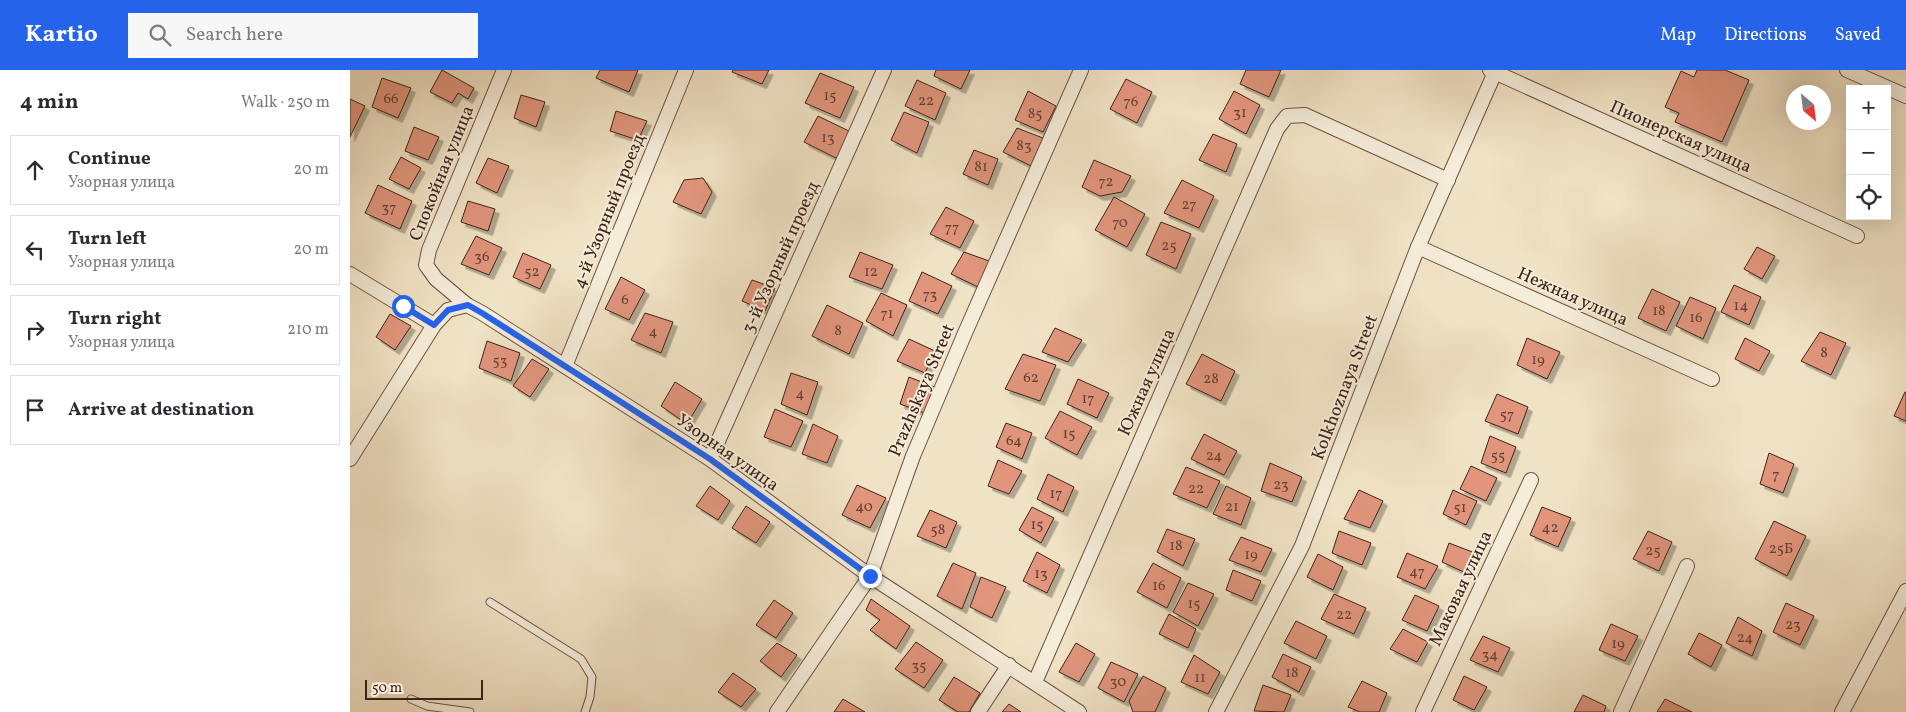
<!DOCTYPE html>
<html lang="en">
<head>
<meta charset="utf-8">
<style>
  :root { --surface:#fff; --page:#f7f7f7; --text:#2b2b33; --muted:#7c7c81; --line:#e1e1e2; --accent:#2563eb }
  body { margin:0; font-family:Vollkorn,serif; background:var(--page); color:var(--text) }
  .controls { position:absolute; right:15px; top:15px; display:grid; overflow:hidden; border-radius:0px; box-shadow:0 5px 20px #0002 }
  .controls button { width:45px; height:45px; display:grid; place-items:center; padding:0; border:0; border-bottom:1px solid var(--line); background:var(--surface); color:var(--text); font:25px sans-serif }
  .compass { position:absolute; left:1436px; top:15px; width:45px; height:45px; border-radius:50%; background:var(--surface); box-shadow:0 5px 20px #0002; rotate:152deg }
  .scale { position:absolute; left:15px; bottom:12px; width:118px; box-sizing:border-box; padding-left:5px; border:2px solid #402318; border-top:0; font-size:14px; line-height:18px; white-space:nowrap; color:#402318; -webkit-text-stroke:4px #f5ecd9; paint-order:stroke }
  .stop { position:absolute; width:15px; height:15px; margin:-11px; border:4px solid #2563eb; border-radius:50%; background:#fff }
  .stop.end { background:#2563eb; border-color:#fff; box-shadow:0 1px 5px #0008 }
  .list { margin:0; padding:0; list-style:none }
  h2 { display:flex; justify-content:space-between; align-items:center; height:65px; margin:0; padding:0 20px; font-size:21px }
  h2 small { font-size:16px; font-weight:400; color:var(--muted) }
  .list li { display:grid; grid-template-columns:32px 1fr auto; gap:15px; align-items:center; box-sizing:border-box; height:70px; margin:0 10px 10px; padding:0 10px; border:1px solid var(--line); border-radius:0px }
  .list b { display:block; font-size:19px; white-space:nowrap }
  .list p { margin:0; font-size:16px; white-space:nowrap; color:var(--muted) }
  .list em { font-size:16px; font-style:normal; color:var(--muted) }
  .icon { flex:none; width:28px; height:28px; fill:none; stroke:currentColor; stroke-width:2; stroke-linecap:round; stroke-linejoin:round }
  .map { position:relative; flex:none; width:1556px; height:642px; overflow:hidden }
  header { display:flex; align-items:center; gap:30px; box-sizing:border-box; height:70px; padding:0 25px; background:var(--accent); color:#fff }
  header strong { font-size:24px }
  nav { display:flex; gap:28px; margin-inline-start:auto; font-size:18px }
  .search { width:350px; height:45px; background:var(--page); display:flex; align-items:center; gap:12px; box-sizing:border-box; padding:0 18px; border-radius:0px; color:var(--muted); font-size:19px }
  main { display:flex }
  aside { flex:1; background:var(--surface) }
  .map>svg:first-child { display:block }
</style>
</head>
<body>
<header>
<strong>Kartio</strong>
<div class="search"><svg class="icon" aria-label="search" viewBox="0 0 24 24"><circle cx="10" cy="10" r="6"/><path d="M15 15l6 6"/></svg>Search here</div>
<nav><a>Map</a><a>Directions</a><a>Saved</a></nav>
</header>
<main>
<aside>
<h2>4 min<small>Walk · 250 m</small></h2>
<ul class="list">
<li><svg class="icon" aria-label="ahead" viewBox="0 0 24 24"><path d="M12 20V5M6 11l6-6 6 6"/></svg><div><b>Continue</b><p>Узорная улица</p></div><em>20 m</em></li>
<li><svg class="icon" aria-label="left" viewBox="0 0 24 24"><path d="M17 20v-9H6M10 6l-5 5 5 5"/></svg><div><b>Turn left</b><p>Узорная улица</p></div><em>20 m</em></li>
<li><svg class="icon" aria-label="right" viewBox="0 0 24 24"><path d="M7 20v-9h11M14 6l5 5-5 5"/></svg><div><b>Turn right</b><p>Узорная улица</p></div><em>210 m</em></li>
<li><svg class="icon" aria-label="arrive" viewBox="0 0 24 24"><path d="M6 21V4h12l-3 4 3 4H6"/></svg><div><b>Arrive at destination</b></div></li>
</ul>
</aside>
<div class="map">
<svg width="1556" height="642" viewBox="0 0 1556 642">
  <defs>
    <filter id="shadow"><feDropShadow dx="4.5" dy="4.5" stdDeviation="0" flood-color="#0004"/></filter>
  </defs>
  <rect width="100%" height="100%" fill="#f0e2c4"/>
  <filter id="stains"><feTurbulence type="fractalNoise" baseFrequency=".004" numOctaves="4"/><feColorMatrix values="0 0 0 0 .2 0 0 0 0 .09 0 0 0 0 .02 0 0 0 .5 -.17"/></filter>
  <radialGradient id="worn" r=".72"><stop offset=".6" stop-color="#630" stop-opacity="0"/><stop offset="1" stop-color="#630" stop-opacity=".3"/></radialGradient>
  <g fill="#e0957c" stroke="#402318" filter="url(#shadow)">
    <path d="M92,0L124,18L118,29L108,23L102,33L80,22Z"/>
    <path d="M250,0H288L279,22L246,8Z"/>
    <path d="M383,0H419L412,14L382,2Z"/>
    <path d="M586,0H620L611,19L584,6Z"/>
    <path d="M896,0H931L919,27L890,14Z"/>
    <path d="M1347,0H1375L1399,10L1372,72L1325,52L1329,43L1315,37L1331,1L1344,7Z"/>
    <path d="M470,3L504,17L490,48L455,33Z"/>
    <path d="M32,8L61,18L48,48L22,37Z"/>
    <path d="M776,9L802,22L787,53L760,39Z"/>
    <path d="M567,10L596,23L585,50L555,36Z"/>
    <path d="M678,21L706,36L693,62L665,50Z"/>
    <path d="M884,21L910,35L896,64L869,49Z"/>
    <path d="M171,25L195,32L186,57L164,48Z"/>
    <path d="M0,29L15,36L0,67Z"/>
    <path d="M266,41L297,51L288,70L260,61Z"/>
    <path d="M554,42L579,52L567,83L541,70Z"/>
    <path d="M468,46L501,62L490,90L454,72Z"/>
    <path d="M64,57L89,67L78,90L55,81Z"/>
    <path d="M667,58L693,68L681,96L653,82Z"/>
    <path d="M863,64L887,74L876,102L849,90Z"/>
    <path d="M624,80L648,89L638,115L613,104Z"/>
    <path d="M51,87L71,98L59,119L39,109Z"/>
    <path d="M138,88L159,96L147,123L126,113Z"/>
    <path d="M744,90L781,106L772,122L750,126L732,117Z"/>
    <path d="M353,108L362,122L351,144L323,132L334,110Z"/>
    <path d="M832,110L864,126L849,158L814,143Z"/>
    <path d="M28,115L62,131L50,159L15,143Z"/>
    <path d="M764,127L795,144L777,177L745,160Z"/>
    <path d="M118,131L145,139L138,161L111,152Z"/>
    <path d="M596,137L624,151L610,178L580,164Z"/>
    <path d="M811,152L841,164L826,199L796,185Z"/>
    <path d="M126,166L152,178L139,205L111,194Z"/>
    <path d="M1407,177L1425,186L1412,209L1394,199Z"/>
    <path d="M510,182L543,195L532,219L499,207Z"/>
    <path d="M614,182L642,192L630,218L601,204Z"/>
    <path d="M173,183L201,195L190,219L163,207Z"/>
    <path d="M572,202L602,216L588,244L559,231Z"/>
    <path d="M271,207L295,220L279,250L255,239Z"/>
    <path d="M402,210L425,218L415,241L392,231Z"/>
    <path d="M1384,215L1411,227L1399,255L1371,242Z"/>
    <path d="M1302,219L1330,232L1316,261L1288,248Z"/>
    <path d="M531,223L557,235L543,266L516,251Z"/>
    <path d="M1340,227L1366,238L1353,269L1326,256Z"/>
    <path d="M477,235L513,253L499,284L462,266Z"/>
    <path d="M295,243L323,252L311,283L281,270Z"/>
    <path d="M40,244L61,256L45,280L26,267Z"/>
    <path d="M705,258L732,270L718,292L692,282Z"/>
    <path d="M1470,262L1496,273L1481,305L1451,291Z"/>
    <path d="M1177,268L1210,282L1197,309L1167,295Z"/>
    <path d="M1395,268L1420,281L1409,301L1385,289Z"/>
    <path d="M559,269L585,281L575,303L547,291Z"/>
    <path d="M137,271L170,283L161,311L129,298Z"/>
    <path d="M673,284L706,295L690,331L655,319Z"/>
    <path d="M852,284L885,301L871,331L836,314Z"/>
    <path d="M182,289L199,299L180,327L163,316Z"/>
    <path d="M441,303L468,312L457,345L431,334Z"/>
    <path d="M559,307L587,318L577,344L550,334Z"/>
    <path d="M728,309L759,323L747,348L717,334Z"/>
    <path d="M325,312L352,329L337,354L311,336Z"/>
    <path d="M1555,322H1556V351L1544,346Z"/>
    <path d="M1147,324L1178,337L1168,364L1135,351Z"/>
    <path d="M425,339L453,351L441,377L414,367Z"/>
    <path d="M710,341L742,357L727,385L695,368Z"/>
    <path d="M656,353L682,363L672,389L646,377Z"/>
    <path d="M463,354L488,366L477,393L452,384Z"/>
    <path d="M854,364L887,381L874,405L841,389Z"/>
    <path d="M1140,366L1166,377L1156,403L1131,393Z"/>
    <path d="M1419,383L1444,394L1433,423L1410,414Z"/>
    <path d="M648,390L672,401L659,424L638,416Z"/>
    <path d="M920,393L952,407L942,432L911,421Z"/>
    <path d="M1121,396L1147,408L1136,431L1110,419Z"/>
    <path d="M836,397L870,411L857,438L823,424Z"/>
    <path d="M698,404L724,417L713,442L687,429Z"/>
    <path d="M507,415L536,428L520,458L492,445Z"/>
    <path d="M360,416L380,431L368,450L346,436Z"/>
    <path d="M876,416L901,428L891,455L863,444Z"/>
    <path d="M1009,420L1033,431L1020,458L994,449Z"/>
    <path d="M1103,420L1127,431L1116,455L1093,444Z"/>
    <path d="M396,436L420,452L406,473L382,458Z"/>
    <path d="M682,437L704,448L691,473L669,460Z"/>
    <path d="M1192,437L1221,448L1208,477L1180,465Z"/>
    <path d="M580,440L607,452L596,478L567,466Z"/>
    <path d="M1424,451L1456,466L1437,506L1405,489Z"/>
    <path d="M817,459L845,469L833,496L807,482Z"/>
    <path d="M989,461L1021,473L1012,495L982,483Z"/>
    <path d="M1298,461L1322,472L1309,501L1283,489Z"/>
    <path d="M891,467L922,479L911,502L879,490Z"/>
    <path d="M1099,473L1125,483L1116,503L1092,492Z"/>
    <path d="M687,482L710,495L697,523L673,511Z"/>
    <path d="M1057,483L1088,496L1075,519L1047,507Z"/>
    <path d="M968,484L993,497L983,520L957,507Z"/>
    <path d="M603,493L626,503L612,539L587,526Z"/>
    <path d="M803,493L831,508L817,538L787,522Z"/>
    <path d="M883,500L911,511L902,531L876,520Z"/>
    <path d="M631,507L656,517L642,548L620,537Z"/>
    <path d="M838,513L864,524L848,556L823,542Z"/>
    <path d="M984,524L1016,538L1004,564L971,549Z"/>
    <path d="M1065,525L1089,536L1077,561L1052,550Z"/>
    <path d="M521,529L560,556L546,579L520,560L530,550L516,540Z"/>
    <path d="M424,530L443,543L426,568L406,555Z"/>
    <path d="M1436,533L1464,546L1450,575L1423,562Z"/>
    <path d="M819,544L846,559L838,578L809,564Z"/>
    <path d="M1388,547L1412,561L1402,586L1376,573Z"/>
    <path d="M946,551L977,566L966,589L934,573Z"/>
    <path d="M1261,554L1288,566L1275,591L1249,580Z"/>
    <path d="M1053,559L1078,572L1067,592L1040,579Z"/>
    <path d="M1349,563L1372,575L1361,597L1338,584Z"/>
    <path d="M1133,566L1160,578L1148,602L1120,590Z"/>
    <path d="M566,572L593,590L574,618L545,599Z"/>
    <path d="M427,573L447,585L431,607L410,591Z"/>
    <path d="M726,573L745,584L729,612L709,602Z"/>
    <path d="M933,584L961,597L949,622L922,607Z"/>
    <path d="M844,585L870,602L858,624L831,612Z"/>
    <path d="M761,592L788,604L774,632L748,618Z"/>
    <path d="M383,603L406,619L391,637L368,622Z"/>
    <path d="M793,606L816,618L805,642H783L779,631Z"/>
    <path d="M1114,606L1137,617L1124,640L1103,630Z"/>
    <path d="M604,607L630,623L619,642H608L589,630Z"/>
    <path d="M1012,611L1037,623L1029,642H1010L998,637Z"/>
    <path d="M913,615L941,625L934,642L904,641Z"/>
    <path d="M1233,625L1256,636L1254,642H1224Z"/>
    <path d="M493,629L515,642H484Z"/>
    <path d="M1315,629L1342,642H1307Z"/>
    <path d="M659,634L671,642H652Z"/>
  </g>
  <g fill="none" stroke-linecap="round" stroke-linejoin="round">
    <g stroke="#6c5343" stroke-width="9">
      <g id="service">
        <path d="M140,532L231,589L242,607L240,627L235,642"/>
        <path d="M61,629L77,636L120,642"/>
      </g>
    </g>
    <g stroke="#6c5343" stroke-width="16">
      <g id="minor">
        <path d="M1140,0L1507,166"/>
        <path d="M1497,0L1556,26"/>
        <path d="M1068,177L1362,309"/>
        <path d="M0,204L84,255L98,240L117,235L132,243L360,389L520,506L729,642"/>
        <path d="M117,235L86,209L76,195L79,180L154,0"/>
        <path d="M215,296L336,0"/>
        <path d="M0,389L84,255"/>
        <path d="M360,389L534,0"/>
        <path d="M685,612L927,59L937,46L955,45L1098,110"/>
        <path d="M427,642L520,506L563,386L615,263L731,0"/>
        <path d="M628,642L659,595"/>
        <path d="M866,642L952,476L1068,177L1146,0"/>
        <path d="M1073,642L1181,410"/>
        <path d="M1271,642L1337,496"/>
        <path d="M1492,642L1556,521"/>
      </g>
    </g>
    <use href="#service" stroke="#f5ecd9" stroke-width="7"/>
    <use href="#minor" stroke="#f5ecd9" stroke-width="14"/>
  </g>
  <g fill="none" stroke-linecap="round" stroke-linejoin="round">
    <path stroke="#2563eb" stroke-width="6" d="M53,236L84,255L98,240L118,235L132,243L360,389L520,506"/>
  </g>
  <g text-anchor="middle" stroke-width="4" stroke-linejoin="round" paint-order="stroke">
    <g font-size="15" fill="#684031">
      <text x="480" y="30">15</text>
      <text x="41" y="33">66</text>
      <text x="576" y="35">22</text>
      <text x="781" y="36">76</text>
      <text x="890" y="47">31</text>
      <text x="685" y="48">85</text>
      <text x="478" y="72">13</text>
      <text x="674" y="80">83</text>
      <text x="631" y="101">81</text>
      <text x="756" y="116">72</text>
      <text x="839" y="139">27</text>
      <text x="39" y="142">37</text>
      <text x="770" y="157">70</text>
      <text x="602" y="162">77</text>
      <text x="819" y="180">25</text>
      <text x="132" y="191">36</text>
      <text x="182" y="206">52</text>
      <text x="521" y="206">12</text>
      <text x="580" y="229">73</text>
      <text x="275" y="234">6</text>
      <text x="1391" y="240">14</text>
      <text x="1309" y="245">18</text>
      <text x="537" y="248">71</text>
      <text x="1346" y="252">16</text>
      <text x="488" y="265">8</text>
      <text x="303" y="266">4</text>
      <text x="1474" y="287">8</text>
      <text x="1188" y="294">19</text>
      <text x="150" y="295">53</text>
      <text x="681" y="312">62</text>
      <text x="861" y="313">28</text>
      <text x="450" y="328">4</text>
      <text x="738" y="333">17</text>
      <text x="1157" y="349">57</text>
      <text x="719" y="368">15</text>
      <text x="664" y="375">64</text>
      <text x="864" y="390">24</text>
      <text x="1148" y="390">55</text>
      <text x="1426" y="409">7</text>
      <text x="931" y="419">23</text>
      <text x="846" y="423">22</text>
      <text x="706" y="428">17</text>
      <text x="514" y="441">40</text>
      <text x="882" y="441">21</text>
      <text x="1110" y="442">51</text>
      <text x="687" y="459">15</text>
      <text x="1200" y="462">42</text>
      <text x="588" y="464">58</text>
      <text x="826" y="480">18</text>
      <text x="1431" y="483">25Б</text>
      <text x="1303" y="485">25</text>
      <text x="901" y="489">19</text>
      <text x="1067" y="506">47</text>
      <text x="691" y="508">13</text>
      <text x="809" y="520">16</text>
      <text x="844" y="538">15</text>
      <text x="994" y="549">22</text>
      <text x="1443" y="559">23</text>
      <text x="1395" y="572">24</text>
      <text x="1268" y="578">19</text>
      <text x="1140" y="589">34</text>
      <text x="569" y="600">35</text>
      <text x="942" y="607">18</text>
      <text x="850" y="612">11</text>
      <text x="768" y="616">30</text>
    </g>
    <g font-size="18" fill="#402318" stroke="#f5ecd9">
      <text transform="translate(1331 66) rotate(24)" y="6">Пионерская улица</text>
      <text transform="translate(91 103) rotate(-68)" y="6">Спокойная улица</text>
      <text transform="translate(258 141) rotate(-68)" y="6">4-й Узорный проезд</text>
      <text transform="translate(430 187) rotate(-66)" y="6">3-й Узорный проезд</text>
      <text transform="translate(1223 226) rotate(24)" y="6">Нежная улица</text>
      <text transform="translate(796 312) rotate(-66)" y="6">Южная улица</text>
      <text transform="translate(994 317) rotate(-69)" y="6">Kolkhoznaya Street</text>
      <text transform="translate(571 320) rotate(-67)" y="6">Prazhskaya Street</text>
      <text transform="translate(378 382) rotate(35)" y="6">Узорная улица</text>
      <text transform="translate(1110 518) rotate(-65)" y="6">Маковая улица</text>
    </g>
  </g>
  <rect width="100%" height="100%" filter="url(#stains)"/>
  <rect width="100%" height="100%" fill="url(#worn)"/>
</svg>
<div class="controls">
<button>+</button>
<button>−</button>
<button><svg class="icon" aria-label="locate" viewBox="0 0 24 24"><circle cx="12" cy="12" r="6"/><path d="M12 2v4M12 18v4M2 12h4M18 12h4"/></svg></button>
</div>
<svg class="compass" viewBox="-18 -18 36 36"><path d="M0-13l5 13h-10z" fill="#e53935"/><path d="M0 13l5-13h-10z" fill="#7c7c81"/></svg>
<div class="scale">50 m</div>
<div class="stop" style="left:53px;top:236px"></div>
<div class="stop end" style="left:520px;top:506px"></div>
</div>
</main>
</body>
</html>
